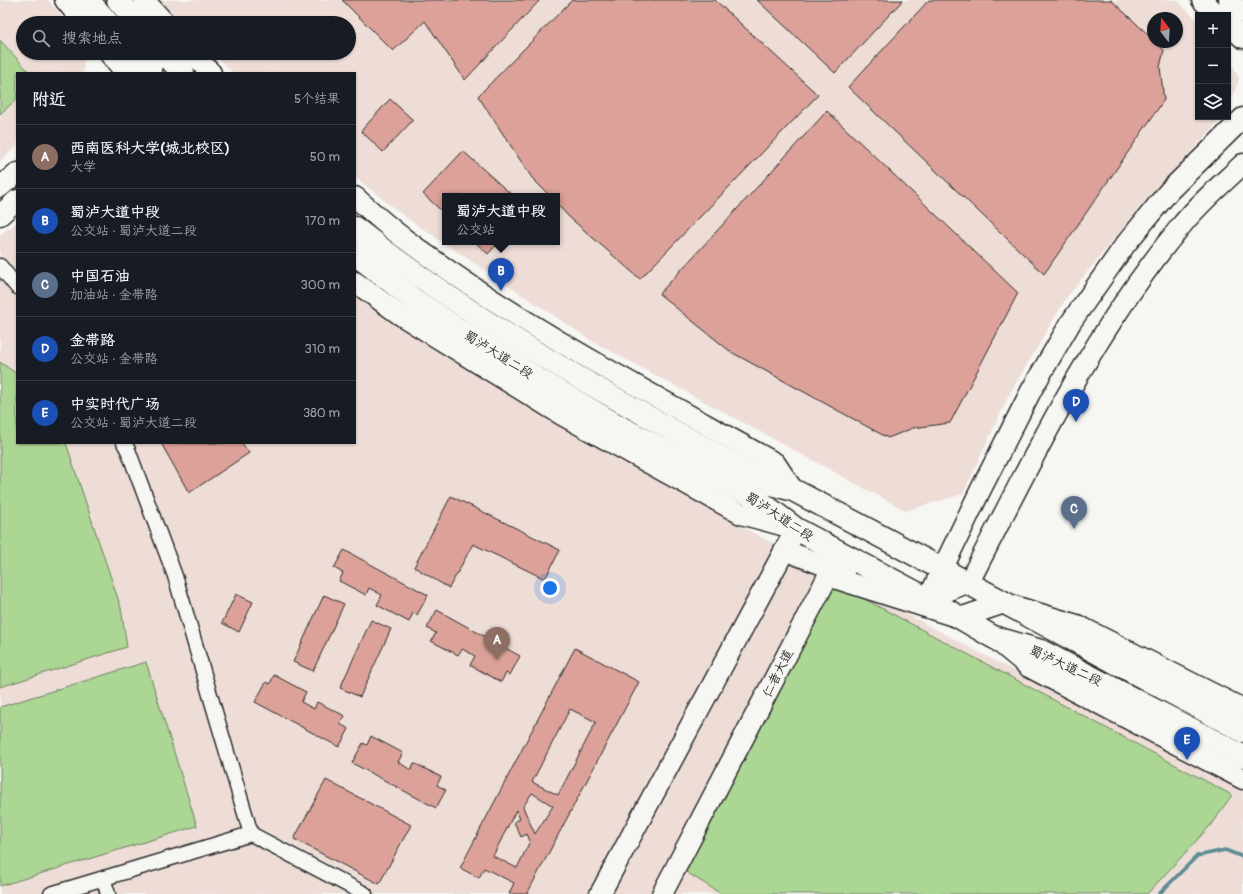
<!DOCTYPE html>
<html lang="zh">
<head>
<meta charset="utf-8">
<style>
  :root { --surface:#171b24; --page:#242831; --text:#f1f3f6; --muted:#9ea1a6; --line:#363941; --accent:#d1495b }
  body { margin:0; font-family:Pangolin,"LXGW WenKai TC",sans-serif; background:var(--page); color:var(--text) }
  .controls { position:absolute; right:12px; top:12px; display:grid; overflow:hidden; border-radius:0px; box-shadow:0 1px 3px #0004 }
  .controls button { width:36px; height:36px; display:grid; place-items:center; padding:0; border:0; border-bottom:1px solid var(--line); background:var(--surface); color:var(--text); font:20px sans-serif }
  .compass { position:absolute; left:1147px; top:12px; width:36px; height:36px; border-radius:50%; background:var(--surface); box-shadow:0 1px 3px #0004; rotate:343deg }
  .you { position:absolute; left:550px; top:588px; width:14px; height:14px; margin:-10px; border:3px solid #fff; border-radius:50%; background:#1a73e8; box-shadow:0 0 0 6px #1a73e833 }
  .badge { display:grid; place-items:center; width:26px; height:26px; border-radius:50%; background:var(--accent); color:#fff; font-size:13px; font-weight:700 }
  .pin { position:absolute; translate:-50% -33px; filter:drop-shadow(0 1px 2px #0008) }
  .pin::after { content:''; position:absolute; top:21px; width:14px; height:12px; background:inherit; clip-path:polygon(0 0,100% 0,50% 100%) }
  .popup { position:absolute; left:442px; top:193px; width:118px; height:52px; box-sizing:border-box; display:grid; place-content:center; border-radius:0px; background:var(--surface); filter:drop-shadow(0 1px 3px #0005); font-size:13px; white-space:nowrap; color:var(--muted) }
  .popup b { font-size:15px; color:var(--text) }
  .popup::after { content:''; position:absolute; left:50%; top:100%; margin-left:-8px; border:8px solid transparent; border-top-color:var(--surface) }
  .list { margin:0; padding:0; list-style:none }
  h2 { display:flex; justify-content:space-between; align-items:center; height:52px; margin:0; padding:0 16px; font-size:17px }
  h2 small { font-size:13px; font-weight:400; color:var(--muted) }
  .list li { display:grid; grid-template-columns:26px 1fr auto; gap:12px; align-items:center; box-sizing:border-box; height:64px; padding:0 16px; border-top:1px solid var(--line) }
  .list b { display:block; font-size:15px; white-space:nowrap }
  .list p { margin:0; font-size:13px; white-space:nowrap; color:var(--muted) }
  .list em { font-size:13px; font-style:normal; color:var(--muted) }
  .icon { flex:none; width:22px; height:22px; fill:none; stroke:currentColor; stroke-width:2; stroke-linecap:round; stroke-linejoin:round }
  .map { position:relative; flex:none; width:1243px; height:894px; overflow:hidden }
  .search { position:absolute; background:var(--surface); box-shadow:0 1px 3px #0004; left:16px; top:16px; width:340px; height:44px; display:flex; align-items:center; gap:10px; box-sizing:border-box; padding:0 14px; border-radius:22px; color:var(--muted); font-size:15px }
  .panel { position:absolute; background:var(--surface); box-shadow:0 1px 3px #0004; left:16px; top:72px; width:340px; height:372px; border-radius:0px }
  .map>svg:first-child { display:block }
</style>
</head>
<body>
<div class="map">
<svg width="1243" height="894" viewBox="0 0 1243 894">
  <rect width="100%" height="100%" fill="#f6f6f2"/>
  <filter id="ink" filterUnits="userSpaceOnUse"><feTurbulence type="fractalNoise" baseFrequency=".025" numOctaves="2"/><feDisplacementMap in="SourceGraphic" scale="8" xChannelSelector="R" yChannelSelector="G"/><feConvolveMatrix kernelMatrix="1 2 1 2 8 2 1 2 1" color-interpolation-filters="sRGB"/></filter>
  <g filter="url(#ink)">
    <g fill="#eeddd7" fill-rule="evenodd">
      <path d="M0,0H48L67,23H23V53H85L83,73H17V146L0,161Z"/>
      <path d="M160,0H1177L1198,21V117H1223L1140,207L1067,297L1009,395L963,494L906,511L592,341L405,217L355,177V73H233L213,53H349V23H182ZM1153,18H1177V42H1153ZM445,196H557V242H445Z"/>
      <path d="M1228,55L1239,79L1228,111Z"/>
      <path d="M17,222V443H355V292L424,343L578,435L746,529L1243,792V894H0V235Z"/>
    </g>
    <g fill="#acd694" stroke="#6c8060">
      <path d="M0,40L30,73H17V99L0,114Z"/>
      <path d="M0,362L17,374V443H66L121,608L127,647L0,687Z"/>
      <path d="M840,586L1232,795L1210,826L1147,894H721L669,861L817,591Z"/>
      <path d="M146,662L197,826L0,886V707Z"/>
    </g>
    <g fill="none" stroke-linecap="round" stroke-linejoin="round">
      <path stroke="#5c8c92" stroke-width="3.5" d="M1159,894L1197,856L1225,850L1243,857"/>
    </g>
    <g fill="#dca299" stroke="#2b2b2b" fill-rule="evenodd">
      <path d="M342,0H540L465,80L425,21L393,51Z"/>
      <path d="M572,0H715L818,95L640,279L569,217L557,204V196H550L532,178L478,96Z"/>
      <path d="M757,0H903L835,73Z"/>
      <path d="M929,0H1111L1153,39V42H1156L1164,50L1160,67L1164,100L1044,274L848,87Z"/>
      <path d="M390,99L413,120L383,152L361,131Z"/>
      <path d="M827,111L1018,293L950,423L913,428L888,438L731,352L659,294Z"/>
      <path d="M463,151L513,196H445V214L423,194Z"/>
      <path d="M475,242H499L488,254Z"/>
      <path d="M161,443H242L249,453L189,493Z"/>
      <path d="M451,496L560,550L545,579L473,544L449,588L414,567Z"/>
      <path d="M344,550L428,595L417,615L413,613L409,622L377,605L382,595L369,588L366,595L339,581L343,573L334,568Z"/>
      <path d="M236,594L253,602L239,632L222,623Z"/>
      <path d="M324,595L344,604L313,671L293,662Z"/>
      <path d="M437,610L520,656L510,675L506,673L501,682L470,665L475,656L462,649L458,655L431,641L436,633L427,628Z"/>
      <path d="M371,620L391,629L360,697L340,688Z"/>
      <path d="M575,648L639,682L527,894H509L514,883L484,868L479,878L460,868ZM570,709L596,722L558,795L532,782ZM532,793L553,806L535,834L523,807ZM516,810L520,819L514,822L521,837L527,834L530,841L517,868L493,856Z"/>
      <path d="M274,675L306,692L301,702L314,709L317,702L345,716L340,724L349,729L339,747L255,702L266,682L270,684Z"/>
      <path d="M371,736L403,753L398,762L411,770L414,763L441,777L437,785L446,790L436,808L352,763L363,743L367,745Z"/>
      <path d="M326,780L411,825L379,884L294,839Z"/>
    </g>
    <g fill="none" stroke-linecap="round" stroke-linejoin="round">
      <g stroke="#2b2b2b" stroke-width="17">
        <g id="street">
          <path d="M0,266L17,287"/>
          <path d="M124,443L128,450L175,576L251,834"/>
          <path d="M103,878L108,894"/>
          <path d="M51,894L251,834L365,894"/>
        </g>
      </g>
      <g stroke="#2b2b2b" stroke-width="23">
        <g id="secondary">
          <path d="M65,0L84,23"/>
          <path d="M144,0L165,23"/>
          <path d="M1202,0L1218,15"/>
          <path d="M1229,0L1243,13"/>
          <path d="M1228,24L1243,38"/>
          <path d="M109,53L126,73"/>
          <path d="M192,53L211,73"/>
          <path d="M132,73L143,63L158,59"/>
          <path d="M0,187L17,173"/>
          <path d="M355,197C372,212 388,227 406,240C521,326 650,393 775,463L793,490"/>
          <path d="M0,215L17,200"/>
          <path d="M355,282L399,314L562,415L741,514L796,529L600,894"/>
          <path d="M784,550L844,573"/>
          <path d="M928,599L981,489L1032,389L1071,322L1125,245L1169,191L1243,118"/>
          <path d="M928,599L969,582C1032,460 1092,333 1181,226C1199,203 1222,184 1243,164"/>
          <path d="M993,637L1029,667L1243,779"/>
          <path d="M662,894L828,576L960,618L1004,603L1077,625L1243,709"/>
        </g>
      </g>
      <g stroke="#2b2b2b" stroke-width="25">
        <g id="highway">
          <path d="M88,0L108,23"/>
          <path d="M118,0L138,23"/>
          <path d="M134,53L151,73"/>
          <path d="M164,53L183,73"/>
          <path d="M355,228C483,330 628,406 771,484L793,490C944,569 1093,651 1243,731"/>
          <path d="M355,254L412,298L455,327L538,379L622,428L754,497L796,529L928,599L993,637L1041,651L1243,756"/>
        </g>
      </g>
      <use href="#street" stroke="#f6f6f2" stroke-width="14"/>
      <use href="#secondary" stroke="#f6f6f2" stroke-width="20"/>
      <use href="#highway" stroke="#f6f6f2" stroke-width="22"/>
    </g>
  </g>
  <g text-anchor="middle" stroke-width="3.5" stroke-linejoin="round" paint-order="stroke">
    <g font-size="13" fill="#2b2b2b" stroke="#f6f6f2">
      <text transform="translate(499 354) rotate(32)" y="5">蜀泸大道二段</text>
      <text transform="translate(780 516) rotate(33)" y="5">蜀泸大道二段</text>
      <text transform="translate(1066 665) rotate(25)" y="5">蜀泸大道二段</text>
      <text transform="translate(777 673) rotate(-63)" y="5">仁者大道</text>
    </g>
  </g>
</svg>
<div class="controls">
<button>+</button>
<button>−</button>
<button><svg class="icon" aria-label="layers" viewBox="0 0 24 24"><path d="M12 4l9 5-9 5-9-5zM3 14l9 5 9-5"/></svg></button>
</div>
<svg class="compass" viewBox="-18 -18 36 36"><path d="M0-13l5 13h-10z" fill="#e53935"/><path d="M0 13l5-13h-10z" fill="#9ea1a6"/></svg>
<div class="you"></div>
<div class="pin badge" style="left:497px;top:660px;background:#8d6e63">A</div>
<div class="pin badge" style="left:501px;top:291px;background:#1a4fb4">B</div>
<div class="popup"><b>蜀泸大道中段</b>公交站</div>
<div class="pin badge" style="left:1074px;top:529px;background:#5c6f8a">C</div>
<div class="pin badge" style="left:1076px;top:422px;background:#1a4fb4">D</div>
<div class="pin badge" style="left:1187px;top:760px;background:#1a4fb4">E</div>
<div class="search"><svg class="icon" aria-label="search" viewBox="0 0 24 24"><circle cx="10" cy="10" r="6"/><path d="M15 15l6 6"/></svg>搜索地点</div>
<section class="panel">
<h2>附近<small>5个结果</small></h2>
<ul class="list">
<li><span class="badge" style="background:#8d6e63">A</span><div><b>西南医科大学(城北校区)</b><p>大学</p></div><em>50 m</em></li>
<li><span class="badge" style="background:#1a4fb4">B</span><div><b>蜀泸大道中段</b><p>公交站 · 蜀泸大道二段</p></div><em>170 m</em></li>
<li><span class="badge" style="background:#5c6f8a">C</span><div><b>中国石油</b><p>加油站 · 金带路</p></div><em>300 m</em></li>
<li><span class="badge" style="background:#1a4fb4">D</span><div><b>金带路</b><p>公交站 · 金带路</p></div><em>310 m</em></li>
<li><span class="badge" style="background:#1a4fb4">E</span><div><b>中实时代广场</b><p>公交站 · 蜀泸大道二段</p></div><em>380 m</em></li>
</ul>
</section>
</div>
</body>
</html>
